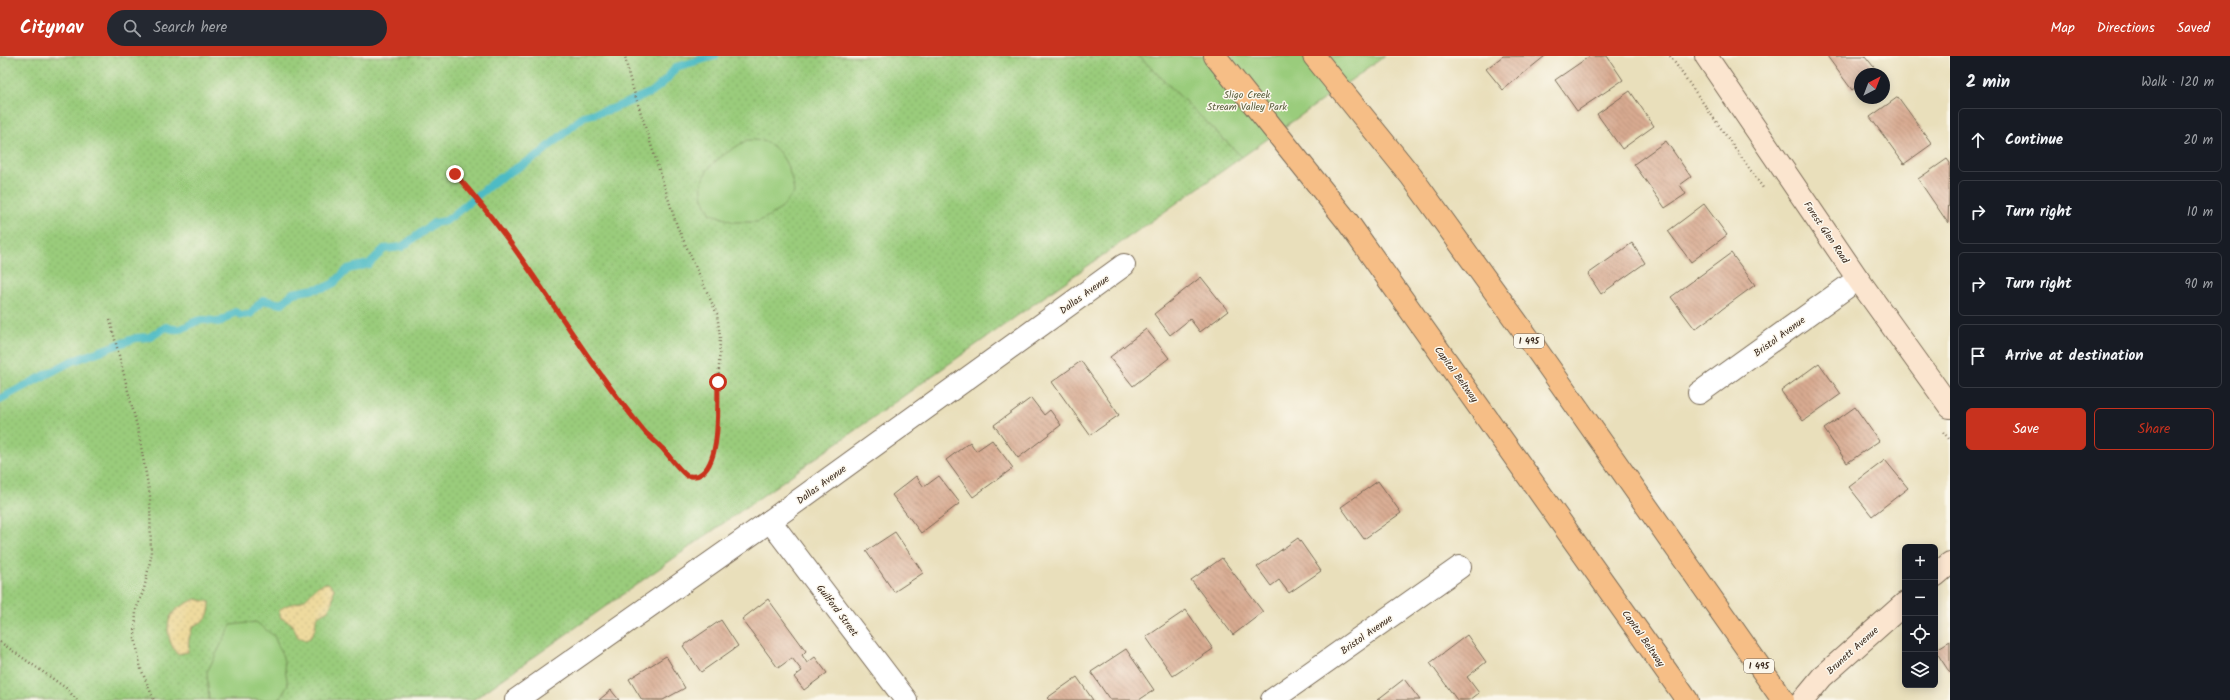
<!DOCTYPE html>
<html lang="en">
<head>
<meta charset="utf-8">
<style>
  :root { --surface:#171b24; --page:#242831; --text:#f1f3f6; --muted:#9ea1a6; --line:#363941; --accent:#c8321e }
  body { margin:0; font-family:Kalam,sans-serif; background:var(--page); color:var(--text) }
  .controls { position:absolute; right:12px; bottom:12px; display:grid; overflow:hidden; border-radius:6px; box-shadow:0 2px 10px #0003 }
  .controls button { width:36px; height:36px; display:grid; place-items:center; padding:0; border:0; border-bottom:1px solid var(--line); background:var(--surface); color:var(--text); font:20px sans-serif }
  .compass { position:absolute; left:1854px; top:12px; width:36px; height:36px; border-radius:50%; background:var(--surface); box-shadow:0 2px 10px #0003; rotate:42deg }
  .stop { position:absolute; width:12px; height:12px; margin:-9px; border:3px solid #c8321e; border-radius:50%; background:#fff }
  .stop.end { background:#c8321e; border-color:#fff; box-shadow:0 1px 4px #0008 }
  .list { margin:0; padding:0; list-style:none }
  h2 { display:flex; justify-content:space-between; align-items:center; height:52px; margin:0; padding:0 16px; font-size:17px }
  h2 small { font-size:13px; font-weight:400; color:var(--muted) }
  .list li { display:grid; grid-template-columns:26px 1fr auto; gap:12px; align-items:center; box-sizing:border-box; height:64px; margin:0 8px 8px; padding:0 8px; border:1px solid var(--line); border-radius:6px }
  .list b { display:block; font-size:15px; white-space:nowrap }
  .list em { font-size:13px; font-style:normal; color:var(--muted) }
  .actions { display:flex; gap:8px; padding:12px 16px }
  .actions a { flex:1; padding:9px 0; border:1px solid var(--accent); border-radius:6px; text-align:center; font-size:14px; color:var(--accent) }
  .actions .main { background:var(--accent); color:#fff }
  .icon { flex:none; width:22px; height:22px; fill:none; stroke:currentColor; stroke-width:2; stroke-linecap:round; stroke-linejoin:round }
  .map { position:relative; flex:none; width:1950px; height:644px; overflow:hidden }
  header { display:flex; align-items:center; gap:24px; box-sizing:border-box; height:56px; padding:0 20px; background:var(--accent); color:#fff }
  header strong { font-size:19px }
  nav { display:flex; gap:22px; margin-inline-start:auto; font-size:14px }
  .search { width:280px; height:36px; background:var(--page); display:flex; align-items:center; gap:10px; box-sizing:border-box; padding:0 14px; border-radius:22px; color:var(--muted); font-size:15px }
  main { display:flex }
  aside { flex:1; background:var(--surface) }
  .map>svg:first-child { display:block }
</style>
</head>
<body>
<header>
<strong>Citynav</strong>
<div class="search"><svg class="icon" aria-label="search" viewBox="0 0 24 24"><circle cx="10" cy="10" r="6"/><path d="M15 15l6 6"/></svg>Search here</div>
<nav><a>Map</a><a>Directions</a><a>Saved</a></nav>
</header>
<main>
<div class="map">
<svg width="1950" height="644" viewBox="0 0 1950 644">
  <defs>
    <pattern id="grass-dots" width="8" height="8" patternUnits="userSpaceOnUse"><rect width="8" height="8" fill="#9acc7b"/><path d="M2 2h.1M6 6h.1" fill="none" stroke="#86af6a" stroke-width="1.8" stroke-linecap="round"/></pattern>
    <pattern id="sand-dots" width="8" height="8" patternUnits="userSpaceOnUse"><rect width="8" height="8" fill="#eeda9e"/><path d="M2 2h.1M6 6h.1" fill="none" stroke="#cdbb88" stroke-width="1.8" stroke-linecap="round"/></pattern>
    <pattern id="building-back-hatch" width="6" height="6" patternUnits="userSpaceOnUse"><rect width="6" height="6" fill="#d8aa91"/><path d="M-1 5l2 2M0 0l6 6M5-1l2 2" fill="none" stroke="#b08b76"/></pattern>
  </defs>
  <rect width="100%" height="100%" fill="#fbf7ec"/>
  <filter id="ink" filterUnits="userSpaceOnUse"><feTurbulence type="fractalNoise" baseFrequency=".025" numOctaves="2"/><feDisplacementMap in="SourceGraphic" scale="8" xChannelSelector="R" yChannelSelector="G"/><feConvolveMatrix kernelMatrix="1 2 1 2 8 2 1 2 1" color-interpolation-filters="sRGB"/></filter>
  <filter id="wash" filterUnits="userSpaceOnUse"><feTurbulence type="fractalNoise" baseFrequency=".012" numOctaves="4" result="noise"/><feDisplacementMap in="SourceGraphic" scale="16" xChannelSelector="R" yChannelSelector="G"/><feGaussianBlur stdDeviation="0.9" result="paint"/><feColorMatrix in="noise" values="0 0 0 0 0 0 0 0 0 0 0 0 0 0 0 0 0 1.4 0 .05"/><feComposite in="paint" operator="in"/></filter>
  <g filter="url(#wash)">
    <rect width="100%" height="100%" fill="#e9dfbb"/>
    <path fill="url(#grass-dots)" stroke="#6a7b4c" d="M0,0H1139L1242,101L473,644H0Z"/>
    <g fill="url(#sand-dots)" stroke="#94825e">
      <path d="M328,527L334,532L332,547L328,554C319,559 314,560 316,571L310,582L305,584L298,581L291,567L281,562L279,555C289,545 293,550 302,545C313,539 312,529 328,527Z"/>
      <path d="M195,543L210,546C210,560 206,565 193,570L189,582L188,596L177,598C167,585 163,563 178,552C183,549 190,546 195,543Z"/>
    </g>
    <g fill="#9acc7b" stroke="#6a7b4c">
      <path d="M1139,0H1385L1242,101Z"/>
      <path d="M747,84C752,84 761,84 766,86C784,94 792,118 794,136L781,153L758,166H733L710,157C708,151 702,143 702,136C698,110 729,96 747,84Z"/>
      <path d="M256,566L274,580L283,601L288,629L279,644H209L207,616L231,569Z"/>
    </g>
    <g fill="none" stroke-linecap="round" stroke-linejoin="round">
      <path stroke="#4dbbc5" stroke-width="8" d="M0,343L70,306L136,282L150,281L166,271C187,279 188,263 205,264C210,264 215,266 220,266L235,256L241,259L250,258L263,244L281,248L293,237L326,231L334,227L348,213L369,208L384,193L402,191L434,167L446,165L498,123L540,98L584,60L612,53L652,36L666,24L676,11L715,0"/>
    </g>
    <g id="blocks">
      <g fill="url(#building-back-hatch)">
        <path d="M1503,0H1545L1503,34L1486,13Z"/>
        <path d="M1590,0H1607L1623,24L1577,55L1555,24Z"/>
        <path d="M1827,0H1865L1877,15L1873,18H1860V28L1852,34Z"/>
        <path d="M1630,35L1654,70L1622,93L1597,58Z"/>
        <path d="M1898,41L1932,88L1904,108L1870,61Z"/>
        <path d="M1666,85L1691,121L1680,129L1686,138L1665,152L1634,108Z"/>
        <path d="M1947,103L1950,107L1948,167L1918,123Z"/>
        <path d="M1704,148L1727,179L1691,206L1668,175Z"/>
        <path d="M1632,187L1645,207L1601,238L1588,218Z"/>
        <path d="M1731,197L1755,229L1695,273L1671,241Z"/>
        <path d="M1201,221L1228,255L1200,276L1190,263L1170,279L1154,258Z"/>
        <path d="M1146,273L1169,302L1133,330L1110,301Z"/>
        <path d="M1081,305L1119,359L1090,379L1052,326Z"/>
        <path d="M1819,307L1841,338L1803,365L1781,335Z"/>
        <path d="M1031,342L1044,359L1050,354L1061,369L1018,402L994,369Z"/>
        <path d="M1855,351L1879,385L1847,407L1824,373Z"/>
        <path d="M992,384L1013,412L973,441L946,404L970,386L976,395Z"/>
        <path d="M1885,404L1908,432L1872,460L1849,431Z"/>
        <path d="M916,420L924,431L939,420L960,447L921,477L892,439Z"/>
        <path d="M1378,425L1401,457L1364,483L1341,451Z"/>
        <path d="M895,476L923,517L894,536L866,495Z"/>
        <path d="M1298,482L1321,515L1289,537L1279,524L1271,530L1257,511Z"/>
        <path d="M1222,502L1263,556L1233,579L1191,524Z"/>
        <path d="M768,543L806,595L802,599L807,607L815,601L827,617L804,634L794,621L802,615L792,602L778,612L742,563Z"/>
        <path d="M1186,554L1213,593L1173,620L1146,581Z"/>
        <path d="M721,564L738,590L701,616L683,590Z"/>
        <path d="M1467,579L1486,606L1467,621L1479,637L1470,644H1457L1430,607Z"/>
        <path d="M1950,585V617L1935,594Z"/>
        <path d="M1126,593L1154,634L1139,644H1110L1091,616Z"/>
        <path d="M666,600L685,632L663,644H642L629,623Z"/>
        <path d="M1077,621L1093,644H1049L1047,642Z"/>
        <path d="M1404,623L1420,644H1377Z"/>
        <path d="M611,634L619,644H599Z"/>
      </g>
    </g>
  </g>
  <g filter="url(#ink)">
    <use href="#blocks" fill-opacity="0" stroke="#786955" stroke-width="1"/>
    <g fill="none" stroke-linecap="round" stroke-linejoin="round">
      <g stroke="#786955" stroke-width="24">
        <g id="street">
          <path d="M1699,337L1858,223"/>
          <path d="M770,465L906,644"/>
          <path d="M516,644L770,465L1124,209"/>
          <path d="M1272,644L1460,511"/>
        </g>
      </g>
      <g stroke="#786955" stroke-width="24">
        <g id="secondary">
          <path d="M1706,0L1858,223L1950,351"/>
          <path d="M1935,520L1950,507"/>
          <path d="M1803,644L1822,621L1905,547"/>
        </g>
      </g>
      <g stroke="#786955" stroke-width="24">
        <g id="highway">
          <path d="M1215,0L1347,165L1687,644"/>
          <path d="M1314,0L1411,120L1529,283L1783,644"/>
        </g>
      </g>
      <g stroke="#786955" stroke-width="2.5" stroke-dasharray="1 3" stroke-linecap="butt">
        <path d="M1670,0L1763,132"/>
        <path d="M455,118C527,197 576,294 645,376C651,382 657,387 663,393C671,402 677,412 687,420L699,419L708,411L714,397L717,372L720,281L717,258L677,170L629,20L625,0"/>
        <path d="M110,264L138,374L150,440L151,501L144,533L136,554L135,582L141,613L154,644"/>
        <path d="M1943,376L1950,384"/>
        <path d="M0,586L66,632L77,644"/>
      </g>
      <use href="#street" stroke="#fff" stroke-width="22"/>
      <use href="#secondary" stroke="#fbe5cf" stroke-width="22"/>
      <use href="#highway" stroke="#f6be86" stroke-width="22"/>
    </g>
  </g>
  <g fill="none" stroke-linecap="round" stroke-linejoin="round" filter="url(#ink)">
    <path stroke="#c8321e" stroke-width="5" d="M455,118C527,197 576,294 645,376C651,382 657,387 663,393C671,402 677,412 687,420C690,420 696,421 699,419C722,408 717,348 718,326"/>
  </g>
  <g text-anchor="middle" stroke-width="3" stroke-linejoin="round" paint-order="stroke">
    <g fill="#fbf7ec" stroke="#75685c" stroke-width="1">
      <rect x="1514" y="278" width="30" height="14" rx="3"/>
      <rect x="1744" y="603" width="30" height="14" rx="3"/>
    </g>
    <g font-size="9" font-weight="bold" fill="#3b2a1e">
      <text x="1529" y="288">I 495</text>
      <text x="1759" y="613">I 495</text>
    </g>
    <g font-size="10" fill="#585b3a" stroke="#fbf7ec">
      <text x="1247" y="42">Sligo Creek<tspan x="1247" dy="12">Stream Valley Park</tspan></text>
    </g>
    <g font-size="10" fill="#3b2a1e" stroke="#fbf7ec">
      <text transform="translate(1827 176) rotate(56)" y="4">Forest Glen Road</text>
      <text transform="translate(1084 238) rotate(-36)" y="4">Dallas Avenue</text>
      <text transform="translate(1779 280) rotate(-36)" y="4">Bristol Avenue</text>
      <text transform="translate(1457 318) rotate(54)" y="4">Capital Beltway</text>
      <text transform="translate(821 428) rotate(-36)" y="4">Dallas Avenue</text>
      <text transform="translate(838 554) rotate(53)" y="4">Guilford Street</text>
      <text transform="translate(1366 578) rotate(-35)" y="4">Bristol Avenue</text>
      <text transform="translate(1644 582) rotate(55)" y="4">Capital Beltway</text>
      <text transform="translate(1852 594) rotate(-42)" y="4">Brunett Avenue</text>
    </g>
  </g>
</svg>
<div class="controls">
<button>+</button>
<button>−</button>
<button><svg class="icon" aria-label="locate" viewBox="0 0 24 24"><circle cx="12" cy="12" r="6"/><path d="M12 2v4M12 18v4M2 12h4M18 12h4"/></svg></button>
<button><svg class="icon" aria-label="layers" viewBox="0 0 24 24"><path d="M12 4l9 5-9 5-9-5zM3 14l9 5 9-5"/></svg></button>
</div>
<svg class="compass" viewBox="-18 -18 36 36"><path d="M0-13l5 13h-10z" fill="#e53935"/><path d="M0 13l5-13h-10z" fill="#9ea1a6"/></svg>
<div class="stop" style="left:718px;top:326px"></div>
<div class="stop end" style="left:455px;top:118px"></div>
</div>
<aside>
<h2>2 min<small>Walk · 120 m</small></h2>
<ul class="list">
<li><svg class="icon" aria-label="ahead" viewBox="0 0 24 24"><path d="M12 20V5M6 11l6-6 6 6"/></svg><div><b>Continue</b></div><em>20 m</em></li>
<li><svg class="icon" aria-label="right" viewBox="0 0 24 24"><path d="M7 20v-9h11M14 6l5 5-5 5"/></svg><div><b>Turn right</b></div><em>10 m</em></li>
<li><svg class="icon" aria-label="right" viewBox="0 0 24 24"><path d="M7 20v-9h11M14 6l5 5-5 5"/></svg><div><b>Turn right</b></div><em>90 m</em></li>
<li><svg class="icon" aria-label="arrive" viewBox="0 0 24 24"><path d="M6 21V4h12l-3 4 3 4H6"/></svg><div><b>Arrive at destination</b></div></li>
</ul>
<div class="actions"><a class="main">Save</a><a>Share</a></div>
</aside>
</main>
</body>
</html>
